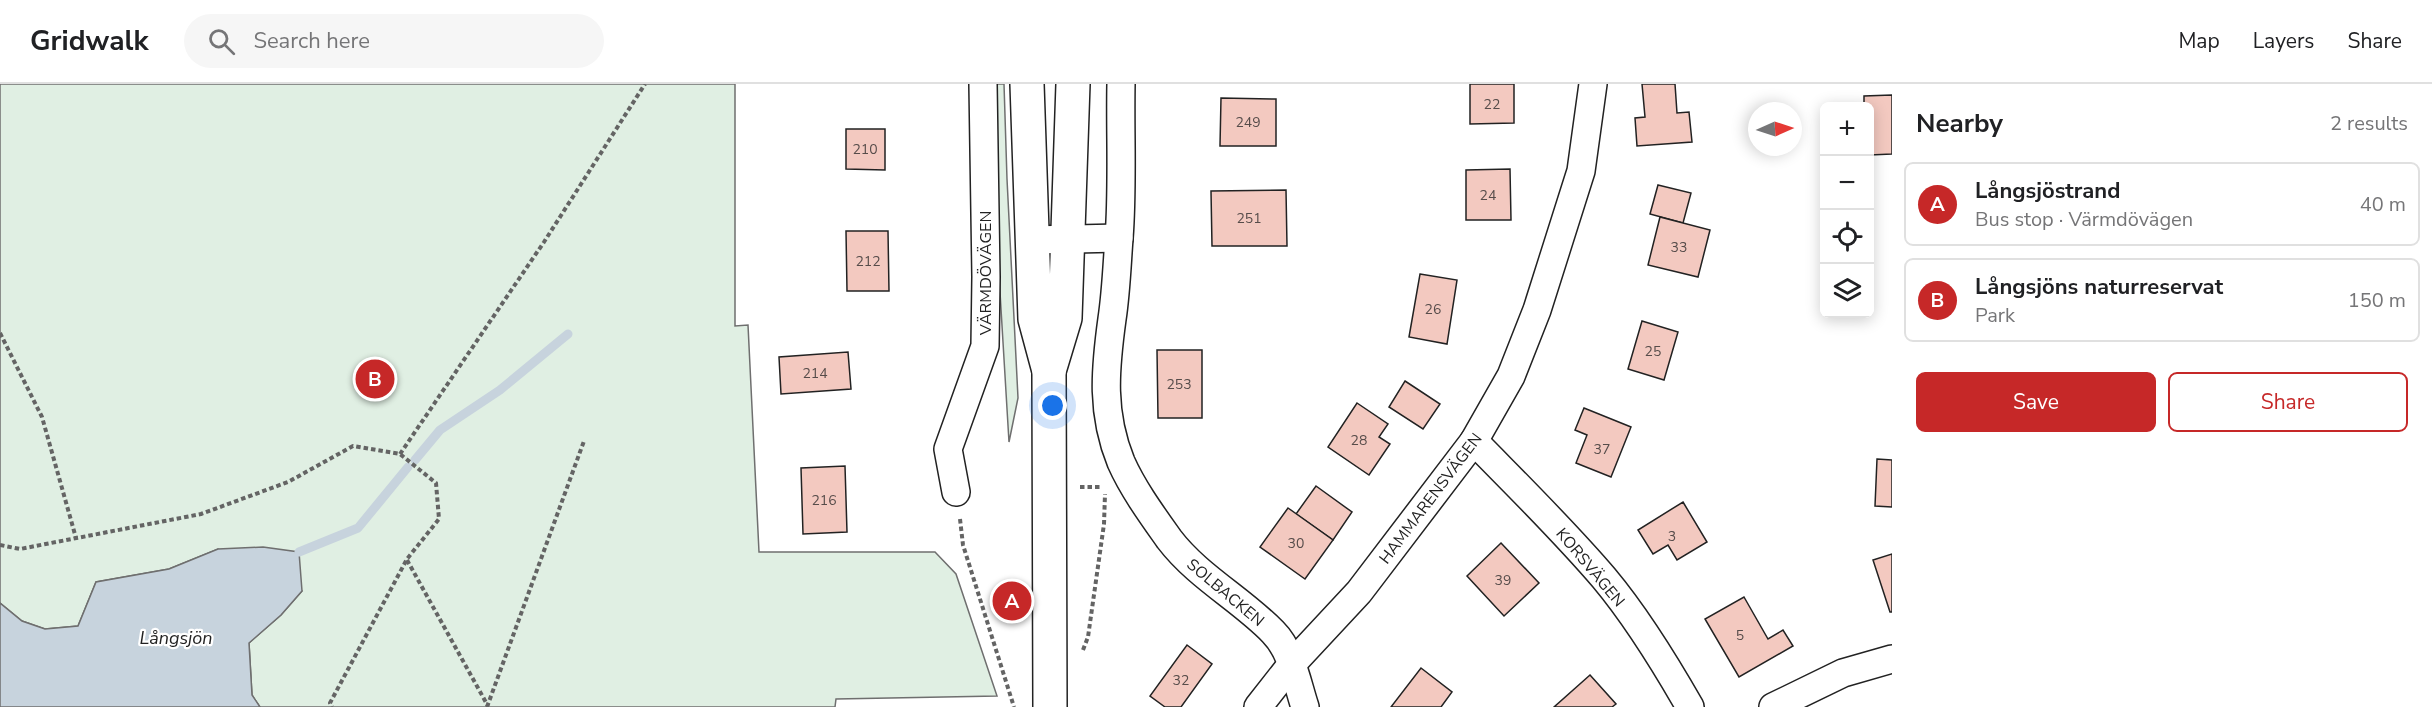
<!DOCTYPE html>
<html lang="en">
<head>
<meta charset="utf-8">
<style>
  :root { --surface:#fff; --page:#f6f6f6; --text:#202124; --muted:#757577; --line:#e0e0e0; --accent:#c62828 }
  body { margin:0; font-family:"Nunito Sans",sans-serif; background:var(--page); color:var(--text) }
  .controls { position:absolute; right:18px; top:18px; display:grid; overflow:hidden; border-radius:9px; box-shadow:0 3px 15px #0003 }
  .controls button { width:54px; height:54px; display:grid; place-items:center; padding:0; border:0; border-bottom:2px solid var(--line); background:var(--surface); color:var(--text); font:30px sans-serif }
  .compass { position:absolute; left:1748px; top:18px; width:54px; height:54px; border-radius:50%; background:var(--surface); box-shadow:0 3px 15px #0003; rotate:87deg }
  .you { position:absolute; left:1053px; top:322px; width:21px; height:21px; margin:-15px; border:4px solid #fff; border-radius:50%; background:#1a73e8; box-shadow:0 0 0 9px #1a73e833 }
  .badge { display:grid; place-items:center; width:39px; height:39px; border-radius:50%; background:var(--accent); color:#fff; font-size:20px; font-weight:700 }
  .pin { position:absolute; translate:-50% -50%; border:3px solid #fff; box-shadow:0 2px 6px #0006 }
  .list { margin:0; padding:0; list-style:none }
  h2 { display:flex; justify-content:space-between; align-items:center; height:78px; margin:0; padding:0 24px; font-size:26px }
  h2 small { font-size:20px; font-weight:400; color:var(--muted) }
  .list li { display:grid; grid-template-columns:39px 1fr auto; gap:18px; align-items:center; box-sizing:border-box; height:84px; margin:0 12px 12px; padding:0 12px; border:2px solid var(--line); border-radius:9px }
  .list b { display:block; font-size:22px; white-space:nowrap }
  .list p { margin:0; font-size:20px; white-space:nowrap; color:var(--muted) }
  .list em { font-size:20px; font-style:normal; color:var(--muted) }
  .actions { display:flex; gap:12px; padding:18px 24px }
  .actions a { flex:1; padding:14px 0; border:2px solid var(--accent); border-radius:9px; text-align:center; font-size:21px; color:var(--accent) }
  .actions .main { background:var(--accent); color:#fff }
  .icon { flex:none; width:33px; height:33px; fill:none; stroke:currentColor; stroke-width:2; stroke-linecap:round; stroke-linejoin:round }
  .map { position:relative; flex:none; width:1892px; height:623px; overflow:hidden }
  header { display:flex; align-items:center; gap:36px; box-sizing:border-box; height:84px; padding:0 30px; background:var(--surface); border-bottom:2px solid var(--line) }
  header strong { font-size:28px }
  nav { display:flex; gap:33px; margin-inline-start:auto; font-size:21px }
  .search { width:420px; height:54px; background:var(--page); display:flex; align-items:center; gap:15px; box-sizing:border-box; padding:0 21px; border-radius:33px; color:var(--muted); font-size:22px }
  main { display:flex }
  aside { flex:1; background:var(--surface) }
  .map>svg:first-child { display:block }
</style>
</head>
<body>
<header>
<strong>Gridwalk</strong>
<div class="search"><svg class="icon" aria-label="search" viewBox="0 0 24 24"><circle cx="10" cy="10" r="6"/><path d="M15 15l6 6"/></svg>Search here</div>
<nav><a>Map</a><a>Layers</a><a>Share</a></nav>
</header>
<main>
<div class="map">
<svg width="1892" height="623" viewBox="0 0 1892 623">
  <rect width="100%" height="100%" fill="#fff"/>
  <g fill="#e0efe3" stroke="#6f6f6f" stroke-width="1.5">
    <path d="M0,0H735V242L748,241L759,468H935L956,490L997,612L836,615L835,623H260L252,611L249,559L281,531L302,507L218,465L169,485L96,498L78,542L45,545L22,537L0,519Z"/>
    <path d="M993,0H1004L1007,95L1018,314L1009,358L995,125Z"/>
  </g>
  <path fill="#c7d3dd" stroke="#6f6f6f" stroke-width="1.5" d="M263,463L299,468L302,507L281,531L249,559L252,611L260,623H0V519L22,537L45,545L78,542L96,498L169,485L218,465Z"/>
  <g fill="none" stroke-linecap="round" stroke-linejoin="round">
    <g stroke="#c7d3dd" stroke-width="9">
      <path d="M415,376L440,346L500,306L568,250"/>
      <path d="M299,468L358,444L408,383"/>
    </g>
  </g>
  <g fill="#f3c9c0" stroke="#222" stroke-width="1.5">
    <path d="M1470,0H1514V39L1470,40Z"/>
    <path d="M1642,0H1675L1677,29L1689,28L1692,58L1637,62L1635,34L1645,33Z"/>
    <path d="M1892,11V70L1870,71V22H1864V12Z"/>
    <path d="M1221,14L1276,15V62H1220Z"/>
    <path d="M846,45H885V86L846,85Z"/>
    <path d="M1510,85L1511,136H1466V86Z"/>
    <path d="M1658,101L1691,109L1683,139L1650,130Z"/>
    <path d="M1286,106L1287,162H1212L1211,107Z"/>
    <path d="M1660,133L1710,146L1698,193L1648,181Z"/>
    <path d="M846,147H888L889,207H847Z"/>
    <path d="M1420,190L1457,196L1447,260L1409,253Z"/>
    <path d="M1642,237L1678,248L1664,296L1628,285Z"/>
    <path d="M1157,266H1202V334H1158Z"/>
    <path d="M848,268L851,305L781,310L779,273Z"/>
    <path d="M1405,297L1440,320L1423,345L1389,323Z"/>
    <path d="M1357,319L1388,340L1379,353L1390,360L1369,391L1328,363Z"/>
    <path d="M1584,324L1631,343L1611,393L1576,379L1587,351L1575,346Z"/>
    <path d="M1877,375L1892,376V423L1875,422Z"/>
    <path d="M845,382L847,448L803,450L801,384Z"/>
    <path d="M1316,402L1352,428L1333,456L1296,430Z"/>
    <path d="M1683,418L1707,458L1677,476L1668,461L1653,470L1638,446Z"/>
    <path d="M1288,424L1333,456L1305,495L1260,463Z"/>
    <path d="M1501,459L1539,499L1504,532L1467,492Z"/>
    <path d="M1892,470V528H1890L1873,476Z"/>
    <path d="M1744,513L1768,555L1783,546L1793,562L1739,593L1705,535Z"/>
    <path d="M1187,561L1212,580L1181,623H1165L1150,612Z"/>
    <path d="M1421,584L1452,608L1441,623H1391Z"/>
    <path d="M1590,591L1616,620L1612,623H1554Z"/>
  </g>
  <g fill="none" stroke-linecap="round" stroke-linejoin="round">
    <g stroke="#222" stroke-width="30">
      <g id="street">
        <path d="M1121,0C1120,51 1123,103 1119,154C1117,181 1116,209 1112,235C1105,286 1101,329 1121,378C1133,405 1152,431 1169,455C1198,493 1241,515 1273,548C1292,567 1297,599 1305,623"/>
        <path d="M1031,156L1119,154"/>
        <path d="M1474,357C1518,402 1563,446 1604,494C1635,531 1666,581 1690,623"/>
        <path d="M956,408L948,365L985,262L986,193L983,0"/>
        <path d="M1258,623L1291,581L1359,508L1474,357L1511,292L1537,226L1581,87L1593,0"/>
        <path d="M1773,623L1843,589L1892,575"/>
      </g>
    </g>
    <g stroke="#222" stroke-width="36">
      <g id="secondary">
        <path d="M1027,0L1035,235L1049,287L1050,623"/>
        <path d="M1049,287L1065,234L1073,0"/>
      </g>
    </g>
    <g stroke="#646464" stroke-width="4" stroke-dasharray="4.5 3" stroke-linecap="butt">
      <path d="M0,249L42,333L76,454"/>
      <path d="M400,370L544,158L645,0"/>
      <path d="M1080,403H1102"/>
      <path d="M960,435L963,461L1014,623"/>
      <path d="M0,461L20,465L201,430L288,398L353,362L400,370L436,399L439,435L407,475L330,619L332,623"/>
      <path d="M407,476L488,622"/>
      <path d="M1083,566L1088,553L1104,440L1105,410"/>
      <path d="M487,623L584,357"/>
    </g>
    <use href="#street" stroke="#fff" stroke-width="27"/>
    <use href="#secondary" stroke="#fff" stroke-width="33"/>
  </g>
  <g text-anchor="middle" stroke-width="4.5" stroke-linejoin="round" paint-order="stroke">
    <g font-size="14" fill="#564c4a">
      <text x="1492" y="25">22</text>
      <text x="1248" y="43">249</text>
      <text x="865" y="70">210</text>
      <text x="1488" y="116">24</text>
      <text x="1249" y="139">251</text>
      <text x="1679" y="168">33</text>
      <text x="868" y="182">212</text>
      <text x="1433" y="230">26</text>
      <text x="1653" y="272">25</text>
      <text x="815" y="294">214</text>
      <text x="1179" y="305">253</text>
      <text x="1359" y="361">28</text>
      <text x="1602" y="370">37</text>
      <text x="824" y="421">216</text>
      <text x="1672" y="457">3</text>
      <text x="1296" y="464">30</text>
      <text x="1503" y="501">39</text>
      <text x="1740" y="556">5</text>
      <text x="1181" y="601">32</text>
    </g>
    <g font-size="16" fill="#222" stroke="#fff">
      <text transform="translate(985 189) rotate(-90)" y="6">VÄRMDÖVÄGEN</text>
      <text transform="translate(1430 414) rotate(-53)" y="6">HAMMARENSVÄGEN</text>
      <text transform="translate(1591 483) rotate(50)" y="6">KORSVÄGEN</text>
      <text transform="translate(1226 508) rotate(40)" y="6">SOLBACKEN</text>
    </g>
    <g font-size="18" font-style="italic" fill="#222" stroke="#fff">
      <text x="176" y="560">Långsjön</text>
    </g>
  </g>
</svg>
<div class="controls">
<button>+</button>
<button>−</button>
<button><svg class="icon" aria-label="locate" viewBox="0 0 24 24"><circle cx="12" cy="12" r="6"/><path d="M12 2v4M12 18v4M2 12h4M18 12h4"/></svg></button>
<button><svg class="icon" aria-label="layers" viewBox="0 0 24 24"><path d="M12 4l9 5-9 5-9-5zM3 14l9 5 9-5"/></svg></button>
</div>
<svg class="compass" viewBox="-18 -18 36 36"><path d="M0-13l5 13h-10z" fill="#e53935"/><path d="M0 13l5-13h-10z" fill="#757577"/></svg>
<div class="you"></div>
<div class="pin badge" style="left:1012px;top:517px">A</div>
<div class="pin badge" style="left:375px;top:295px">B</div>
</div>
<aside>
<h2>Nearby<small>2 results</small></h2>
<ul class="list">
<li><span class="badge">A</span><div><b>Långsjöstrand</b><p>Bus stop · Värmdövägen</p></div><em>40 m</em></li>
<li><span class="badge">B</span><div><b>Långsjöns naturreservat</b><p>Park</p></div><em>150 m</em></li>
</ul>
<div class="actions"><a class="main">Save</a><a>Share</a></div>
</aside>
</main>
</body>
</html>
